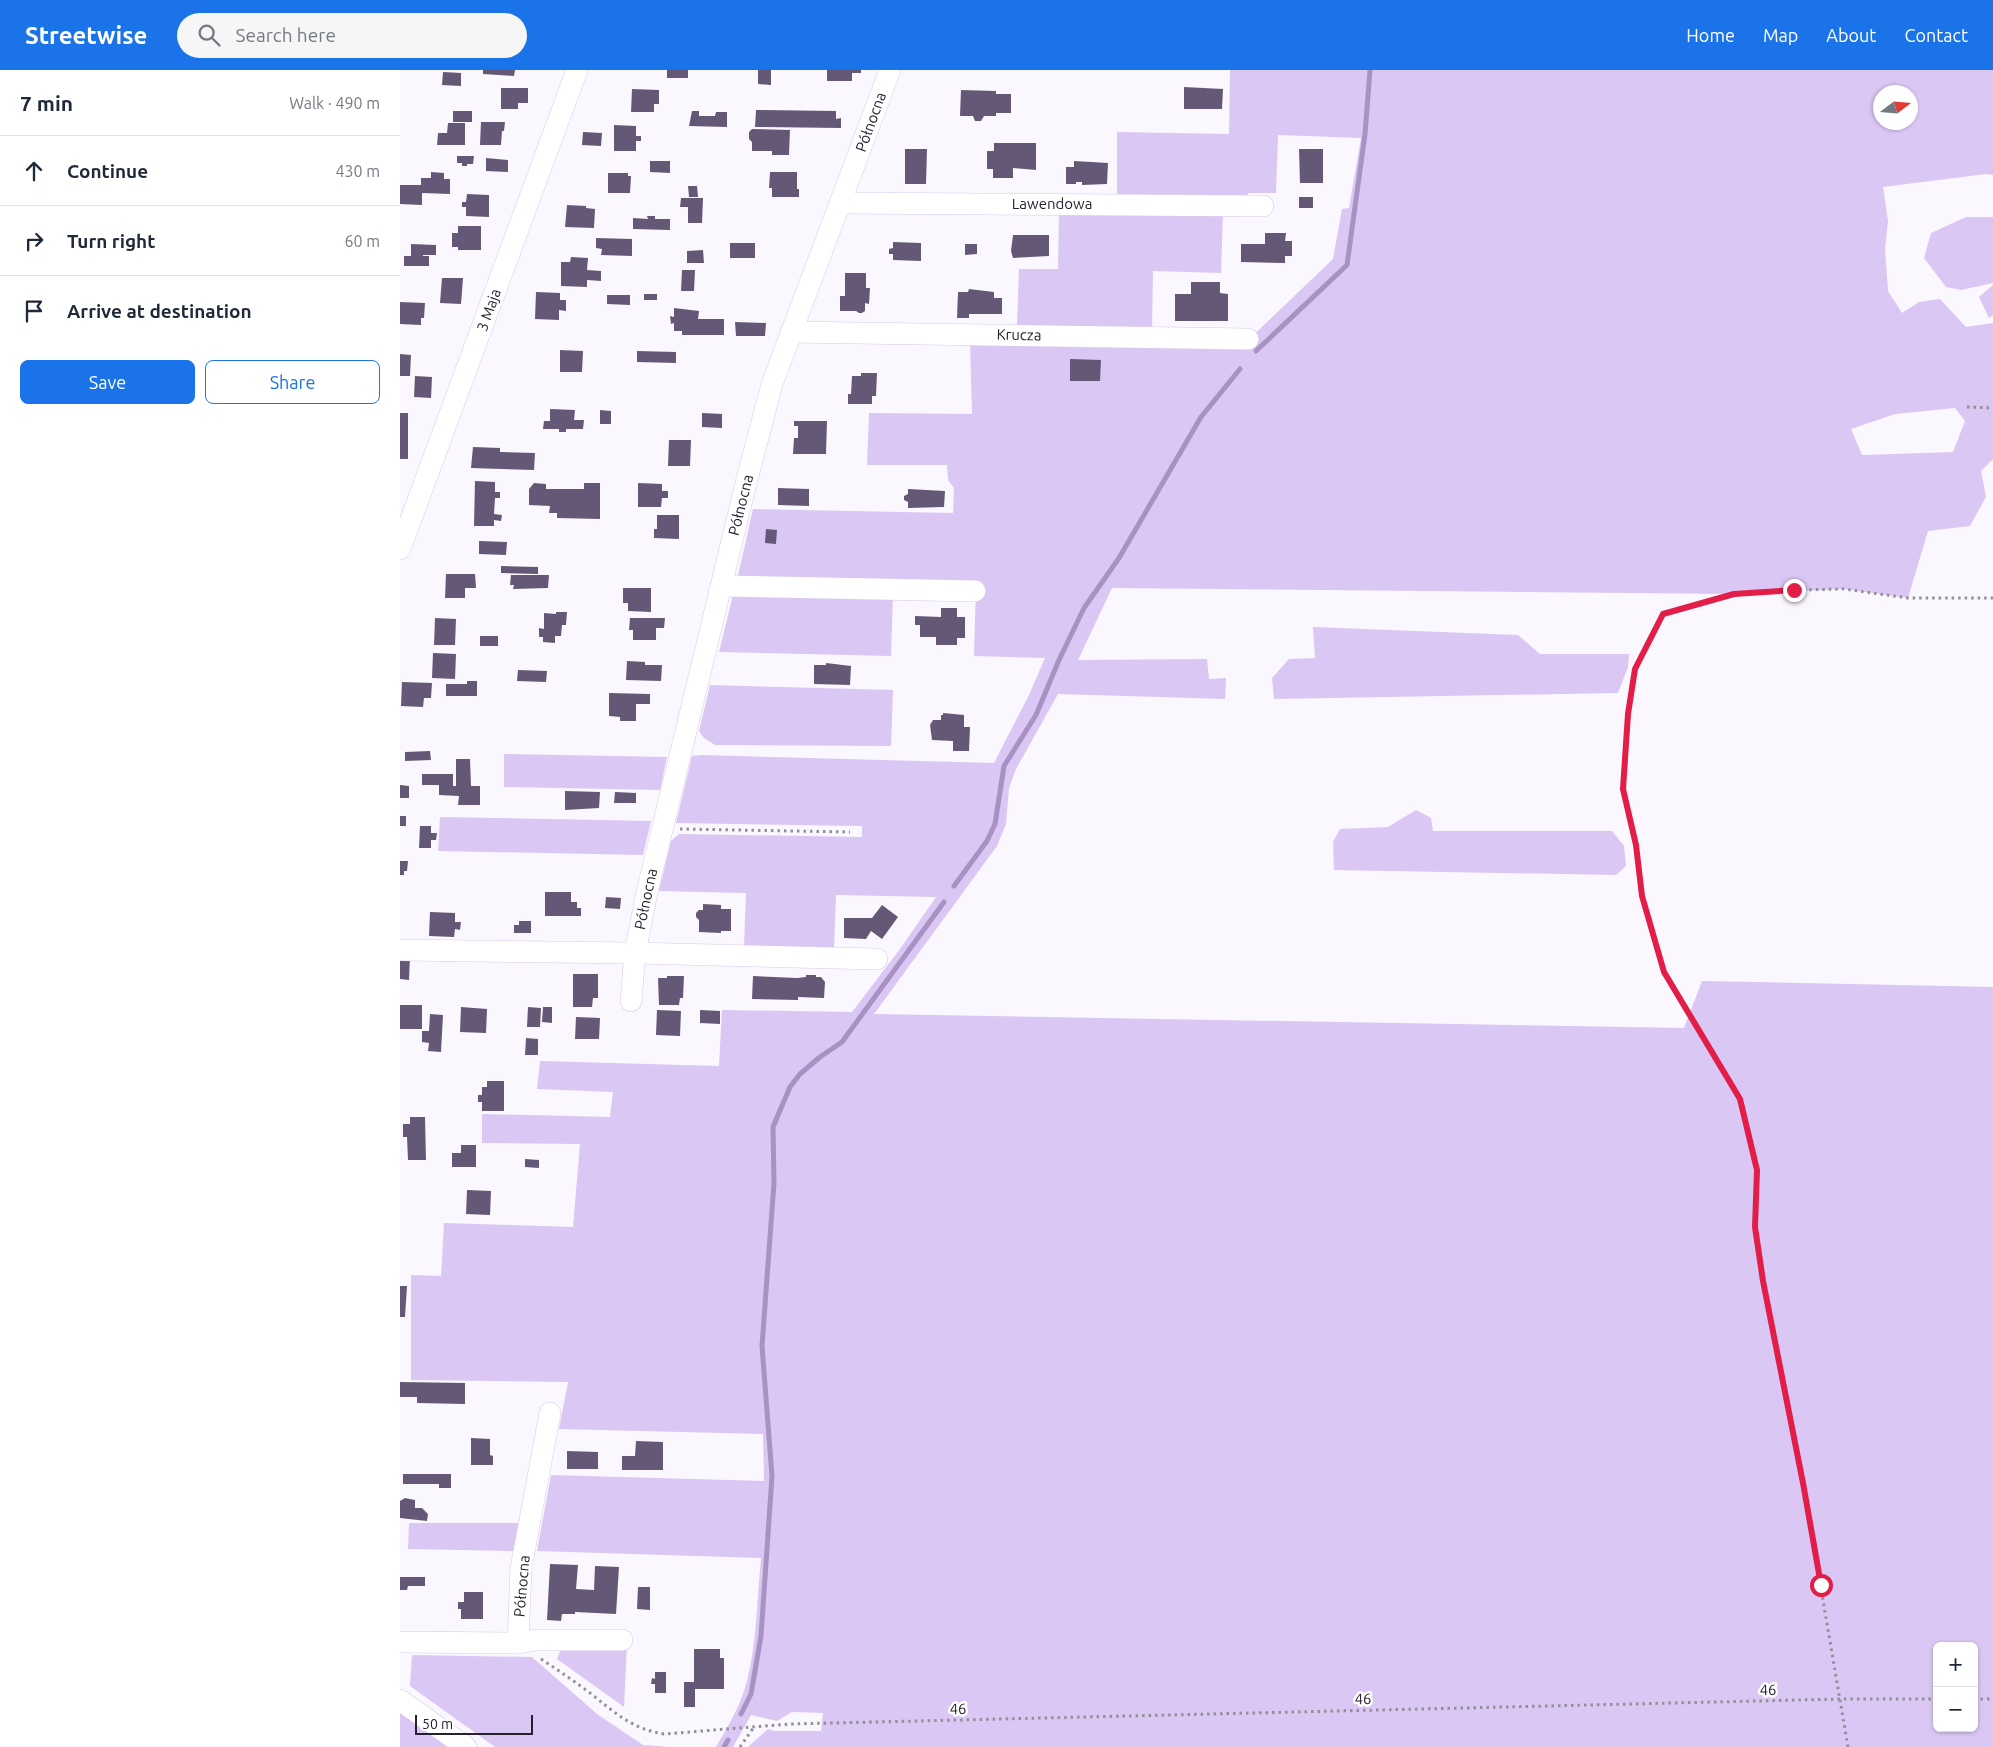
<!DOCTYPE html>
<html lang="en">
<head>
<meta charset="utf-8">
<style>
  :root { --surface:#fff; --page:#f6f6f7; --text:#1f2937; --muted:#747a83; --line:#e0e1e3; --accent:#1a73e8 }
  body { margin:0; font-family:Ubuntu,sans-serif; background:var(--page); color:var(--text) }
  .controls { position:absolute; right:15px; bottom:15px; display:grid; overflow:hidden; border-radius:8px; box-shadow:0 1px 4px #0004 }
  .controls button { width:45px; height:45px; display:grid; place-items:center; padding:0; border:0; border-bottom:1px solid var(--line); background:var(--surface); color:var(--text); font:25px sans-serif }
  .compass { position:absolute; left:1473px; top:15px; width:45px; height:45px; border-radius:50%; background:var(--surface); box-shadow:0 1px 4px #0004; rotate:74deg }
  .scale { position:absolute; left:15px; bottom:12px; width:118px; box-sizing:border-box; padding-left:5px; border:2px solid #27212e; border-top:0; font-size:14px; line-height:18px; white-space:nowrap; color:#27212e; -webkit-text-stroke:4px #fff; paint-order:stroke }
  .stop { position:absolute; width:15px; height:15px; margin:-11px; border:4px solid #e11d48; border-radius:50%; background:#fff }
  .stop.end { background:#e11d48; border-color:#fff; box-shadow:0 1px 5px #0008 }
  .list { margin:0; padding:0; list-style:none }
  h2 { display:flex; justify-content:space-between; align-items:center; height:65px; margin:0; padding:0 20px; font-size:21px }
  h2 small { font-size:16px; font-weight:400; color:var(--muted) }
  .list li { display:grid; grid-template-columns:32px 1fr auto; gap:15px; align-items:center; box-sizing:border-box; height:70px; padding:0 20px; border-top:1px solid var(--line) }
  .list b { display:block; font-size:19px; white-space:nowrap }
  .list em { font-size:16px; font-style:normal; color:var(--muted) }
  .actions { display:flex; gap:10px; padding:15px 20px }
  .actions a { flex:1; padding:11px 0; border:1px solid var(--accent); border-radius:8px; text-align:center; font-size:18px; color:var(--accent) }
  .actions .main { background:var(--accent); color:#fff }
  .icon { flex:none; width:28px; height:28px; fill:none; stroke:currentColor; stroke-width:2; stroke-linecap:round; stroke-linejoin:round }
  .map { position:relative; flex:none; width:1593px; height:1677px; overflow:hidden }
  header { display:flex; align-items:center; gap:30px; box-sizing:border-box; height:70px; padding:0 25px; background:var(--accent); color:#fff }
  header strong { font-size:24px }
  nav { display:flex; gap:28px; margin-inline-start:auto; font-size:18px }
  .search { width:350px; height:45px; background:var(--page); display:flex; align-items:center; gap:12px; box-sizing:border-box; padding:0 18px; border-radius:28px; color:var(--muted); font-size:19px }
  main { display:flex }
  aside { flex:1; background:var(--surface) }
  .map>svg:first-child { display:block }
</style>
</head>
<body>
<header>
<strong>Streetwise</strong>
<div class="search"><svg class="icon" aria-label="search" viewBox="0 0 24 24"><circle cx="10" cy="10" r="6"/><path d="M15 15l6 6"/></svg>Search here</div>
<nav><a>Home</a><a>Map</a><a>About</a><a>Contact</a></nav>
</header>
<main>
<aside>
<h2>7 min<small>Walk · 490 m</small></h2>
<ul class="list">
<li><svg class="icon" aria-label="ahead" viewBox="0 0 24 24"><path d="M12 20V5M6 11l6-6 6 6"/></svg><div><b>Continue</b></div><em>430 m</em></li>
<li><svg class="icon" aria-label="right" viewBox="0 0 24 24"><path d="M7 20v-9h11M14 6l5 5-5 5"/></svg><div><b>Turn right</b></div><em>60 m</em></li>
<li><svg class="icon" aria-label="arrive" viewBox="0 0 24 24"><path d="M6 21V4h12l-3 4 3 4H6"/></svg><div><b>Arrive at destination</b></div></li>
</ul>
<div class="actions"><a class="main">Save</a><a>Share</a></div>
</aside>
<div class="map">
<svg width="1593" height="1677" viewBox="0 0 1593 1677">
  <rect width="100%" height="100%" fill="#faf7fe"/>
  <g fill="#dac7f4" fill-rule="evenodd">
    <path d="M830,0H1593V105L1586,104L1483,117L1488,151L1485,179L1488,221L1502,243L1519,232L1540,229L1566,257L1593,253V389L1581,401L1586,427L1570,456L1528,461L1508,528L1444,519L1333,524L712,518L678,590L807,589L809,609L826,608L825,629L658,624L616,699L609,718L606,754L597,776L474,944L1284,958L1302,911L1593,917V1677H348L368,1659L374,1661H421L423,1643L392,1642L377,1651L351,1645L333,1677H316C328,1656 341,1635 347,1611C357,1572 357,1528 361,1488L137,1481L151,1405L364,1411L363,1364L159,1359L168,1312L11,1310V1205L41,1206L44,1153L173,1157L180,1074L82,1073V1044L210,1047L213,1022L137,1019L140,991L319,996L322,940L452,942L500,879L536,827L436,825L434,878L344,876L346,823L259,821L271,771L279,764L462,767V756L276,753L292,686L301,685L594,693L629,625L645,588L574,586L576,516L337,510L353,439L553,443L554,418L548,410L547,395H467L469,343L572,344L570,272L842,276L933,189L942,139L949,138L961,68L878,65L876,123H848L847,130L717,128V62L829,64ZM1480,22H1510V52H1480ZM1555,338L1565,351L1553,382L1462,385L1451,359L1495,344ZM1537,1576H1574V1658H1537Z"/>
    <path d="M659,142L823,144L821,203L753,201L752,259L617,257L619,199H658Z"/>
    <path d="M1566,147H1593V213L1561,220L1546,217L1524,188L1531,163Z"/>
    <path d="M1593,215V245L1589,248L1579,227Z"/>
    <path d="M334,521L493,525L491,586L319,582Z"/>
    <path d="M913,557L1118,565L1140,584H1229L1228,597L1218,623L874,629L872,608L889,589L915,588Z"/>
    <path d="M310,615L493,620L491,676L315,675L304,668L299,661Z"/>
    <path d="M104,684L267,687L260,720L104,717Z"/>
    <path d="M1016,740L1031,748L1033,761H1212L1224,776L1226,796L1216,805L934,800L933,772L940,759L988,757Z"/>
    <path d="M40,747L251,751L243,785L38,781Z"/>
    <path d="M9,1453H119L113,1481L8,1479Z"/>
    <path d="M227,1575L224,1637L157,1589L161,1579Z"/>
    <path d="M12,1585L132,1587L197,1644L243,1675L270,1677H95L10,1616Z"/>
    <path d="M0,1636L56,1677H0Z"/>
  </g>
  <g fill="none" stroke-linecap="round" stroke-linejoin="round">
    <g stroke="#a792c3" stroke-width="5">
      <path d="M856,281L947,195L965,64L970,0"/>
      <path d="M554,816L587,771L595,754L604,696L636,645L659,590L684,538L719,488L801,347L840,299"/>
      <path d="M341,1644L351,1624L361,1566L372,1406L362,1276L374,1113L373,1057L390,1017L400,1004L420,987L442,972L544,832"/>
      <path d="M324,1677L328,1670"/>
    </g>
  </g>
  <g fill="#655876">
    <path d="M83,0H115L114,6L83,4Z"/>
    <rect x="267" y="0" width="21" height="8"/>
    <path d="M358,0H371V15L358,14Z"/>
    <path d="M427,0H461V3H452V11H427Z"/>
    <path d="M43,2L61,3V16L42,15Z"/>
    <path d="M784,17L823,19L822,39H784Z"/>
    <path d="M101,18H128V33H118V39H101Z"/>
    <path d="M232,19L259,20V34H254V42H231Z"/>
    <path d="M561,20L596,21V24H611V43H596V46H584L581,51H575L573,46H560Z"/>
    <path d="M356,40L436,41V49L441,48V58L355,57Z"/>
    <rect x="53" y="41" width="19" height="11"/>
    <path d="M292,41H299V46H315L316,42H327V57L289,56Z"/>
    <path d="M81,52H105L104,61H102L101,75H80Z"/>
    <path d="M48,53H65V75H37L38,63H47Z"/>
    <path d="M214,55L236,56V66H241V71H236V81H214Z"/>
    <path d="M352,59L390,60L389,85H372V81H352V72L349,69V62Z"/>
    <path d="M183,62L202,63L201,76L182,75Z"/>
    <path d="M594,73H636V100L613,98V108H593V99H587V81H594Z"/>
    <path d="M505,79H527L526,114H505Z"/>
    <path d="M899,79H923V113H900Z"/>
    <path d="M57,86H74L73,94H67V96H62V93H57Z"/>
    <path d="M86,88L108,90V102L86,101Z"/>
    <path d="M250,91H270V103L250,102Z"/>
    <path d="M674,91L708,93L707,114L682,115V112H676V114H666V97H674Z"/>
    <path d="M31,102L44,103V109H50V124L22,123V135L0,134V115H21V108H31Z"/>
    <path d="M370,102H397V119H399V127H372V118H369Z"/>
    <path d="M208,103H228V106H231L230,123H208Z"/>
    <path d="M288,116H297L298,127H289Z"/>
    <path d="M67,124L89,125V147L66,146V137H62V132H66Z"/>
    <rect x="899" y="127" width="14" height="11"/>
    <path d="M281,128H303L302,153H288V137H280Z"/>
    <path d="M167,135L186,136V138L195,139L194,158L165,157Z"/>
    <path d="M247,146H255V149H270V160L233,159V148L248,149Z"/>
    <path d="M58,156H81V180H58V177H52V163H58Z"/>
    <path d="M865,163H886L885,171H892V186H885V193L841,192V174H865Z"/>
    <path d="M613,165H649V186L613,188L611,181Z"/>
    <path d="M196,168L232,169V186L201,185L202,179L196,178Z"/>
    <path d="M493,172L521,173V191L493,190V184H489V179L493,178Z"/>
    <rect x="330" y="173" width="25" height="15"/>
    <path d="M11,174L36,175V185H23V186H29V196H4V186H11Z"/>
    <path d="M565,174H577V184L565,185Z"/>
    <path d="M303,180L304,193H287V181Z"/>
    <path d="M171,187L188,188L187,200L201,201V211L187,210V217L161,216V192H170Z"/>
    <path d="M282,200H295L294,221H281Z"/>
    <path d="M445,203H466V218H470L469,234L465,233V241L462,243H459L456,241H440V226H445Z"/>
    <path d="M42,208H63L61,234L40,233Z"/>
    <path d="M791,212H820V223L828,224V251H775V224H791Z"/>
    <path d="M569,219L594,222V228H602V244H569V248H557L558,222H568Z"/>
    <path d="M136,222L160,223V230H166V241L159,240V250L135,249Z"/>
    <rect x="244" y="224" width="13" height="6"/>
    <path d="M207,225H230V235L207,234Z"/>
    <path d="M0,232L25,233L24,248H21V255L0,254Z"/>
    <path d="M274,238L299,241L298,249H324V265H282V261H274V253L271,254L270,246L274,247Z"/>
    <path d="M335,252L366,253L365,266H336Z"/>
    <path d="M160,280L183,281L182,302H160Z"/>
    <path d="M237,281L276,282V293L237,292Z"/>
    <path d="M0,284L11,285L10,306H0Z"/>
    <path d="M670,289L701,290L700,311H670Z"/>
    <path d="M461,303H477L476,326H472V334H448V324H451L452,306H461Z"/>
    <path d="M15,306L32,307L31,328L14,327Z"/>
    <path d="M150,339L175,340L174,350H184L183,359H166V362H159V359H143L144,351H150Z"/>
    <path d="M200,340L211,341V354H200Z"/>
    <rect x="0" y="343" width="8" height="46"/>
    <path d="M302,343L322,344V358L302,357Z"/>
    <path d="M394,351H427L426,384H393L394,368H398V356H394Z"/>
    <path d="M269,370H291L290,396H268Z"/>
    <path d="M73,377L100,378V382L135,383L134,400L71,398Z"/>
    <path d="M75,411L95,412V422H100V428H95L94,444L102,445L101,451L94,450V456H74Z"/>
    <path d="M134,413L146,414V419H184V413H200V449L157,448V443H149L150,436L129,435V419Z"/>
    <path d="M238,413L262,414V421H268V428H262L261,437H238Z"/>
    <path d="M378,418L409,419V436L378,435Z"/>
    <path d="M508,419L545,421L544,437L508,438V432L504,430V426L508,424Z"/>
    <path d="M257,445H279V469L254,468V459H257Z"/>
    <path d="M366,459L377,460L376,474L365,473Z"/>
    <path d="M79,471L107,472L106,485L79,484Z"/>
    <path d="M101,496L138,497V504L101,503Z"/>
    <path d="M46,504H75L76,518H65V528H45Z"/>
    <path d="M111,505H149L148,518L113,519L114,515H110Z"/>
    <path d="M223,518H251V542L228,541V533H223Z"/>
    <path d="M541,538H557V547H565V568H557V575H536V567H520V555H515V546L541,547Z"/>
    <path d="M156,542H167L166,555H162L161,566H155V573L143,572V567H139V558L144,559V543L156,544Z"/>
    <path d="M35,548L56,549L55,575H34Z"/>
    <path d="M230,548H265L264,558H256V570H233V560H229Z"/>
    <rect x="80" y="566" width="18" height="10"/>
    <path d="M33,583L56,584L55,609L32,608Z"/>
    <path d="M227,591L245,592V595H262L261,611L226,610Z"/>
    <path d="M426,593L451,596L450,615L414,614V595H426Z"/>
    <path d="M118,600L147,601L146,612L117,611Z"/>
    <path d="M67,611H77V626H46V614H67Z"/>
    <path d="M2,612L32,613L31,628H24L23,637L1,636Z"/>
    <path d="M209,623L250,624V634H236V651H220V647L209,646Z"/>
    <path d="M543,643L564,645V657H570L569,681H553V671L532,670L530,655L533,650H541V645H543Z"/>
    <path d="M30,681L31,690L5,691V682Z"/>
    <path d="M56,689H70L71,716H80V735H58L59,726L39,725V715H22V704H53V716H56Z"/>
    <path d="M0,715L9,716V728H0Z"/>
    <path d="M165,721L200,722L199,738L165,740Z"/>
    <path d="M215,722L236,723V733H214Z"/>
    <rect x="0" y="746" width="6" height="10"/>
    <path d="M20,756H31V763H37L36,770H31V778H19Z"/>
    <path d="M0,791H8L7,801H4V805H0Z"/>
    <path d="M145,822H171V832H177V838H181V846H145Z"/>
    <path d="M206,827L221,828L220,839L205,838Z"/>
    <path d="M303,834L321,835V839H331V861H321V863L299,862V850L296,847V843L299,840H303Z"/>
    <path d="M482,835L498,847L482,869L471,861L466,869L444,868V848H472Z"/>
    <path d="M30,842L55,843V852H61L60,860L55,859L54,867L29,866Z"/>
    <path d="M119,851H131V863H114V855H119Z"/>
    <path d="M0,885H10L9,910L0,909Z"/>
    <path d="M173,904H198V928H193L192,937H173Z"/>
    <path d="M406,905H416V907H421L425,912L424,928L398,927V930L352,929L353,906L397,908L406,907Z"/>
    <path d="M267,906H284L283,928H280L279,935H259L258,908H267Z"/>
    <rect x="0" y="935" width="22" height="24"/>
    <path d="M61,937L87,939L86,963L60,962Z"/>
    <path d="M128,937L141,938L140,957H127Z"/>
    <path d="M143,937H152V953L142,952Z"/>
    <path d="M257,940L281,941L280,966L256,965Z"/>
    <path d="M300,940L320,941V954L300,953Z"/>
    <path d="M30,944L43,945L41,982L28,981L29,973L22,972V961H29Z"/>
    <path d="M176,947L200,948L199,969H175Z"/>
    <path d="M126,968L138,969V985H125Z"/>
    <path d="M87,1011H104V1041H82V1032H78V1025H82V1017H87Z"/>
    <path d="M10,1047H25L26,1090H8L7,1067H3V1054H10Z"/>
    <path d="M61,1075H76V1097H52V1083H61Z"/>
    <path d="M125,1089L139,1090V1098L125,1097Z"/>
    <path d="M67,1120L91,1121L90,1145L66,1144Z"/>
    <path d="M0,1216H7L5,1247H0Z"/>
    <path d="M0,1312L65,1313V1334L17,1333V1327H0Z"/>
    <path d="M71,1368L90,1369V1385L93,1386V1395H71Z"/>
    <path d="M236,1371L263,1372V1400H222V1386H235Z"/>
    <path d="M167,1381L198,1382V1399H167Z"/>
    <path d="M3,1404H51V1418H39V1414H3Z"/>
    <path d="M5,1428L15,1430V1438H22L28,1444L27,1451L0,1448V1431Z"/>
    <path d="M150,1494L178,1495L176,1519L194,1520L195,1496L219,1497L216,1544L175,1542V1544H162L161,1551L147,1550Z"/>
    <path d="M0,1507H25V1516H8L7,1520H0Z"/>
    <path d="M238,1517H250V1540L237,1539Z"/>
    <path d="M64,1522H83V1549H61V1539H58V1532H64Z"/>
    <path d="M294,1579H320V1588H324V1619H295V1637H284V1612H294Z"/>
    <path d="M255,1602H266V1623H255V1614H251L252,1608L255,1609Z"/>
  </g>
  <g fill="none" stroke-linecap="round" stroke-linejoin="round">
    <g stroke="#d7c9eb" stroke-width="22">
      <g id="minor">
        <path d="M441,133L863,136"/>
        <path d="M391,262L848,269"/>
        <path d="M0,479L177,0"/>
        <path d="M321,516L575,521"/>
        <path d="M0,880L235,883L477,889"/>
        <path d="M231,931L235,883L247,822L346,413L372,314L490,0"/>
        <path d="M0,1572L118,1573L121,1498L150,1343"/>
        <path d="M118,1573L136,1570H222"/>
        <path d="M0,1630L66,1677"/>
      </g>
    </g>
    <g stroke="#938f98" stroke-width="3" stroke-dasharray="2.5 4" stroke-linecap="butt">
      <path d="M1567,337L1593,338"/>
      <path d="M280,759L450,762"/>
      <path d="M141,1589C158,1600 174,1611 190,1623C214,1642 232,1659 264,1664L390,1654L1441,1629H1537"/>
      <path d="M1574,1629H1593"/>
      <path d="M340,1677L354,1657"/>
      <path d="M1448,1677L1403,1413L1363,1211L1355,1157L1357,1099L1340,1029L1264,902L1242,826L1236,775L1223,719L1228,644L1235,599L1263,544L1333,524L1394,520L1444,519L1508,528H1593"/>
    </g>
    <use href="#minor" stroke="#fff" stroke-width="21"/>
  </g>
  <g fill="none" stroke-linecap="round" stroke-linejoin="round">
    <path stroke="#e11d48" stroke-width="6" d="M1394,520L1334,524L1263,544L1235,599L1228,644L1223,719L1236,775L1242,826L1264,902L1340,1029L1357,1100L1355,1157L1363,1211L1403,1413L1421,1515"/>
  </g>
  <g text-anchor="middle" stroke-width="5" stroke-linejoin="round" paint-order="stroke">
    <g font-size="15" fill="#27212e" stroke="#fff">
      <text transform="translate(471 52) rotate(-70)" y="5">Północna</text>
      <text x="652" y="139">Lawendowa</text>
      <text transform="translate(89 240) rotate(-70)" y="5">3 Maja</text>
      <text transform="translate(619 265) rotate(1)" y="5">Krucza</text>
      <text transform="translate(341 435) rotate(-76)" y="5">Północna</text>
      <text transform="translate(246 829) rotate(-78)" y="5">Północna</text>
      <text transform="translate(122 1516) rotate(-85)" y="5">Północna</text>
      <text transform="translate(1368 1620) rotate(-1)" y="5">46</text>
      <text transform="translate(963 1629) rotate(-1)" y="5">46</text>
      <text transform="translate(558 1639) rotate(-1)" y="5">46</text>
    </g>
  </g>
</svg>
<div class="controls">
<button>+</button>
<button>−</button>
</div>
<svg class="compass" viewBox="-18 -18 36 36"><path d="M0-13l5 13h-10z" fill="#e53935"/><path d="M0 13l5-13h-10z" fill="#747a83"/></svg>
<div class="scale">50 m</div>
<div class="stop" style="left:1421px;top:1515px"></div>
<div class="stop end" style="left:1394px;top:520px"></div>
</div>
</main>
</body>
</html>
